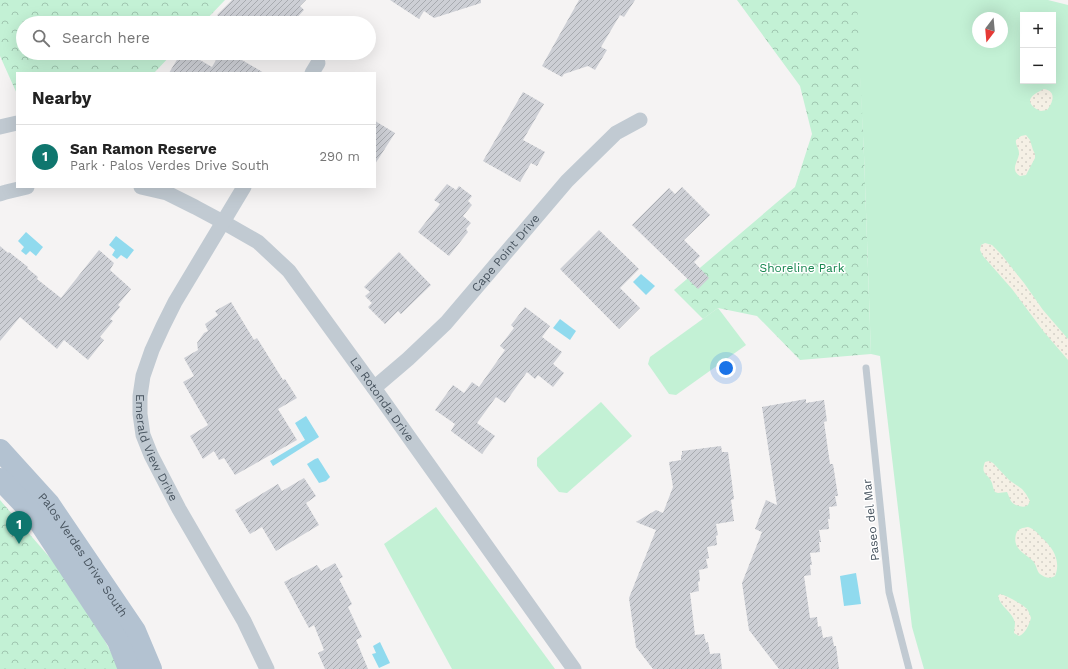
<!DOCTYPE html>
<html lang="en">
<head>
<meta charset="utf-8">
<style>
  :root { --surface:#fff; --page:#f6f6f6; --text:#222; --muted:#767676; --line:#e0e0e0; --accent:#0f766e }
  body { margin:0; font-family:"Work Sans",sans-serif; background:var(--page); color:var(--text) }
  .controls { position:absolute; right:12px; top:12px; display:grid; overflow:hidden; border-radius:0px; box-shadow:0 4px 16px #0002 }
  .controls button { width:36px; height:36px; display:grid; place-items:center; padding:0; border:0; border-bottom:1px solid var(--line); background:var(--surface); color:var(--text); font:20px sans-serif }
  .compass { position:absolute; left:972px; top:12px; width:36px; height:36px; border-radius:50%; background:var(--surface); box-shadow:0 4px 16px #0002; rotate:196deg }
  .you { position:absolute; left:726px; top:368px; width:14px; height:14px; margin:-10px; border:3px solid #fff; border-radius:50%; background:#1a73e8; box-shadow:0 0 0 6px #1a73e833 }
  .badge { display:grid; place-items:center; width:26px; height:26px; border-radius:50%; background:var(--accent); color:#fff; font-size:13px; font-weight:700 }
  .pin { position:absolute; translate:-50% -33px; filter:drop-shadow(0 1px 2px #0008) }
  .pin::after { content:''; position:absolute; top:21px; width:14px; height:12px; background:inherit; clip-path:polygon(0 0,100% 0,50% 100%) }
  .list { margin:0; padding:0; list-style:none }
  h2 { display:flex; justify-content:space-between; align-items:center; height:52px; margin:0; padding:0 16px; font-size:17px }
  h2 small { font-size:13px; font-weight:400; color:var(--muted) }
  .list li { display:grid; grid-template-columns:26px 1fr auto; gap:12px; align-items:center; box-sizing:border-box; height:64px; padding:0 16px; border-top:1px solid var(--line) }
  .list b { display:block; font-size:15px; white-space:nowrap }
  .list p { margin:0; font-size:13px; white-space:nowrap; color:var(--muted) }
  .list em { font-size:13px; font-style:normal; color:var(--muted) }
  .icon { flex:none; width:22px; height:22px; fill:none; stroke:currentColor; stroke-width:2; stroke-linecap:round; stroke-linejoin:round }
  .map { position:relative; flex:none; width:1068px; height:669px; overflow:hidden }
  .search { position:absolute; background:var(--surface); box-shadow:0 4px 16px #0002; left:16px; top:16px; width:360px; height:44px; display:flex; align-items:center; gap:10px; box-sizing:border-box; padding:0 14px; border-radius:22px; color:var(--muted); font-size:15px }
  .panel { position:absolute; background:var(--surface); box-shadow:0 4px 16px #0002; left:16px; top:72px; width:360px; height:116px; border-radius:0px }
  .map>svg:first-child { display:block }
</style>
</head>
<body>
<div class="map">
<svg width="1068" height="669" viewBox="0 0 1068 669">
  <defs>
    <pattern id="sand-dots" width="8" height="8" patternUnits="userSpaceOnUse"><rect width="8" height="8" fill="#f5f0e5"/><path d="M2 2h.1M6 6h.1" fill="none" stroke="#d4d0c7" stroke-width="1.8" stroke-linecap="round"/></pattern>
    <pattern id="park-crowns" width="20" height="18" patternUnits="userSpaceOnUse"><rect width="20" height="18" fill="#c3f1d5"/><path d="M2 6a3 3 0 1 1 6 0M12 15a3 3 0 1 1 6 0" fill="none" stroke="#a0c6b0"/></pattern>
    <pattern id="building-hatch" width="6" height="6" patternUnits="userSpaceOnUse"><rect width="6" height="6" fill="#cdcfd5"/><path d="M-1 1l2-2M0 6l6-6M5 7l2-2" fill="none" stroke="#a8abb0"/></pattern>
  </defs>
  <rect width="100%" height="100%" fill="#f5f3f3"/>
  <g fill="#c3f1d5" fill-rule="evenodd">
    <path d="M856,0H1048L1068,5V669H924L912,627L880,356L871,354L864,155ZM1023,15H1053V81H1023ZM978,18H1002V42H978Z"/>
    <path d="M718,308L746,345L676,395L669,394L648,364L650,357Z"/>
    <path d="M601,402L632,436L567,493L559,492L537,466V458Z"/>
    <path d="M436,507L555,669H452L384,544Z"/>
  </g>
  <g fill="url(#sand-dots)">
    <path d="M1044,89C1057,91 1053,103 1047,110C1045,110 1043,111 1041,111C1036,110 1027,103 1031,98C1033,94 1040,91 1044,89Z"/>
    <path d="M1026,135L1030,140L1033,150L1035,154V158L1026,175L1020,176C1009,169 1019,161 1019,153C1019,148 1015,145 1016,140L1021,136Z"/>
    <path d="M985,243L992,245L1001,254L1024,283L1043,310L1068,339V360L1044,332L1012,289L983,256L980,250L981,245Z"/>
    <path d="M989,461L993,463L1009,480L1022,489L1026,494L1030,501L1028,505C1025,507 1023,507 1019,506C1010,504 1010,498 1007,492L998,493L995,492C993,489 993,486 992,483C988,473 980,475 985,462Z"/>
    <path d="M1028,527C1034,529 1037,532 1041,537C1043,539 1046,541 1048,544C1056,553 1060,565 1055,576C1050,579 1045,578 1040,574C1037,572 1037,566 1033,561C1025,553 1012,549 1016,534C1018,528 1023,528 1028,527Z"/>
    <path d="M1000,594C1006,595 1022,604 1027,609C1029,612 1030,615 1031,618C1029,625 1025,634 1019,636L1014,633C1014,630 1015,626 1015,623C1013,612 1000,607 998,596Z"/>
  </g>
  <g fill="url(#park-crowns)">
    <path d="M0,0H225L203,23H23V53H173L154,73H17V94L0,56Z"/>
    <path d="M737,0H857L864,155L871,354L800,360L757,316L718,308L703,319L674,290L795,187L812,134L800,86Z"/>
    <path d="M0,500L77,589L120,669H0Z"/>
  </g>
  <g fill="#90daee">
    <path d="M26,232L43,247L36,256L30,251L26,255L21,251L24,247L18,241Z"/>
    <path d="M116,236L134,250L127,259L121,255L117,259L112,255L115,250L109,245Z"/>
    <path d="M641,274L655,286L646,295L633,282Z"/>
    <path d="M560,319L576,331L570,340L553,328Z"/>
    <path d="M306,416L319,437L273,466L270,461L305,440L295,423Z"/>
    <path d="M318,458L330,477L326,481L319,483L307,464L315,459Z"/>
    <path d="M856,573L861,604L844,606L840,576Z"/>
    <path d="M380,642L390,663L379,668L372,654L376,653L373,646Z"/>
  </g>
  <g fill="url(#building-hatch)">
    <path d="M232,0H306L300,6L304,10L292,23H225L217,15Z"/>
    <path d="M390,0H481V3L434,18L424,11L419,19Z"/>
    <path d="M579,0H635L624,17L620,15L601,47L607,50L595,70L588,66L564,74L562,77L542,66Z"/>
    <path d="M181,53H188L212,67L220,53H230L264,73H169Z"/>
    <path d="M523,92L544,104L523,140L545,152L537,166L531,163L520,182L483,161Z"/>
    <path d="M375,121L395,133L375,164Z"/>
    <path d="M447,184L456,190L459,186L472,196L468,201L472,205L463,216L471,223L466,229L468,232L449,256L418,232L440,204L434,200Z"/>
    <path d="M682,187L710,215L684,240L700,256L694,262L709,278L698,289L632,225L669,188L675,194Z"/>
    <path d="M599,230L639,269L620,288L640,308L619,329L560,269Z"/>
    <path d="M0,246L8,253L9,252L28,267L27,268L38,277L37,279L61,298L99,250L114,263L110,270L131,289L118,305L120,307L110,319L113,321L100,337L104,340L88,360L64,340L57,349L20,317L0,341Z"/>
    <path d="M399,252L431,285L401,314L398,311L385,324L368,307L372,303L365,296L370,292L364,287Z"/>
    <path d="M231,302L254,340L257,338L283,380L285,379L297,398L278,409L297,440L235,475L224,458L219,460L214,451L203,459L190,436L208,425L183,382L194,376L184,358L198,350L197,343L204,333L208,331L205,324L218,315L215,311Z"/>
    <path d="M525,307L550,326L542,337L562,352L553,364L564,373L553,387L538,375L535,379L527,372L505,403L496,397L477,423L495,436L482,454L451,431L455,424L435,410L453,385L464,393L472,382L479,387L505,350L500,346L514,328L511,325Z"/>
    <path d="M806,399V403L824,400L827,421L824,422L830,464H833L838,496H835L837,506L829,507L830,519H828L829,529L819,530L821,542H819L820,552L810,553L812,565H810L811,575L804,576L810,618L817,617L818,627L821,626L823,638L832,636L834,646H836L839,669H779L749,630L742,583L762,532L755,529L766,500L777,505L762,407Z"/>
    <path d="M721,446L722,452H728L734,499L731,500L734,521L716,524L718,535L716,536L717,545L707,547L709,558L706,559L708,568L699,570L700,581L698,582L699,591L690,593L695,635L704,634L706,643L708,642L710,654L720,653L722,669H653L636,647L629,598L656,530L636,522L656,510L663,513L673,487L669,462L681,460V455H682V451Z"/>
    <path d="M304,478L316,496L306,503L319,525L276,551L262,527L250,534L235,510L278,484L282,491Z"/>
    <path d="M335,563L343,577L339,579L352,604L348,607L362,637L356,640L368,669H325L318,653L324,650L314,625L309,628L284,582L317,565L321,571Z"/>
  </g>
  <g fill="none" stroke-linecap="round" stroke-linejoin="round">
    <path stroke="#c1cad2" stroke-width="7" d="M866,368L889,592L909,669"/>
    <g stroke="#c1cad2" stroke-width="15">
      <path d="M312,73L318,63"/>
      <path d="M0,127L17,123"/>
      <path id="s1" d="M141,187L167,193L195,207L223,222L258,242L289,271L374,388L574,669"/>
      <path id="s2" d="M244,187L175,302L163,326L152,350L143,376L140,396V414L143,435L151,455L179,509L244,621L267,669"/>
      <path d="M0,194L6,192L27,187"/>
      <path id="s3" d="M374,388L408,359L446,323L567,181L616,133L640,120"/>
    </g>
    <g stroke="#b3c2d1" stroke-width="22">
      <path id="s4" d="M0,450L49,504L135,631L151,669"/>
      <path d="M0,479L36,517L118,641L129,669"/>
    </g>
  </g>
  <g text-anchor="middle" stroke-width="3" stroke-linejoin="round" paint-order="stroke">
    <g font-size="12" fill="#4a5661" stroke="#fff">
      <text dy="4" stroke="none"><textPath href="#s3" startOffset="189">Cape Point Drive</textPath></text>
      <text dy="4" stroke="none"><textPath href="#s1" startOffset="331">La Rotonda Drive</textPath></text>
      <text dy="4" stroke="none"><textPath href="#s2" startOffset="290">Emerald View Drive</textPath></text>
      <text transform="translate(871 520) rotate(-96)" y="4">Paseo del Mar</text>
      <text dy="4" stroke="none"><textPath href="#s4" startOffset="134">Palos Verdes Drive South</textPath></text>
    </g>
    <g font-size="12" fill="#17864f" stroke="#fff">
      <text x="802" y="272">Shoreline Park</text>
    </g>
  </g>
</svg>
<div class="controls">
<button>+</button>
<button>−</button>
</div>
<svg class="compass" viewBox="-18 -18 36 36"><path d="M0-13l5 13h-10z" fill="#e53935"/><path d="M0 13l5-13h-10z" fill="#767676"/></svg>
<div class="you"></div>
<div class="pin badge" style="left:19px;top:544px">1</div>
<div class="search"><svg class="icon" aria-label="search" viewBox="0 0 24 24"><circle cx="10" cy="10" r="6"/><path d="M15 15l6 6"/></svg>Search here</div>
<section class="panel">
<h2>Nearby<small></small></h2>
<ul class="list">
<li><span class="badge">1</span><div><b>San Ramon Reserve</b><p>Park · Palos Verdes Drive South</p></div><em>290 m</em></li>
</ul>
</section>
</div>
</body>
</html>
